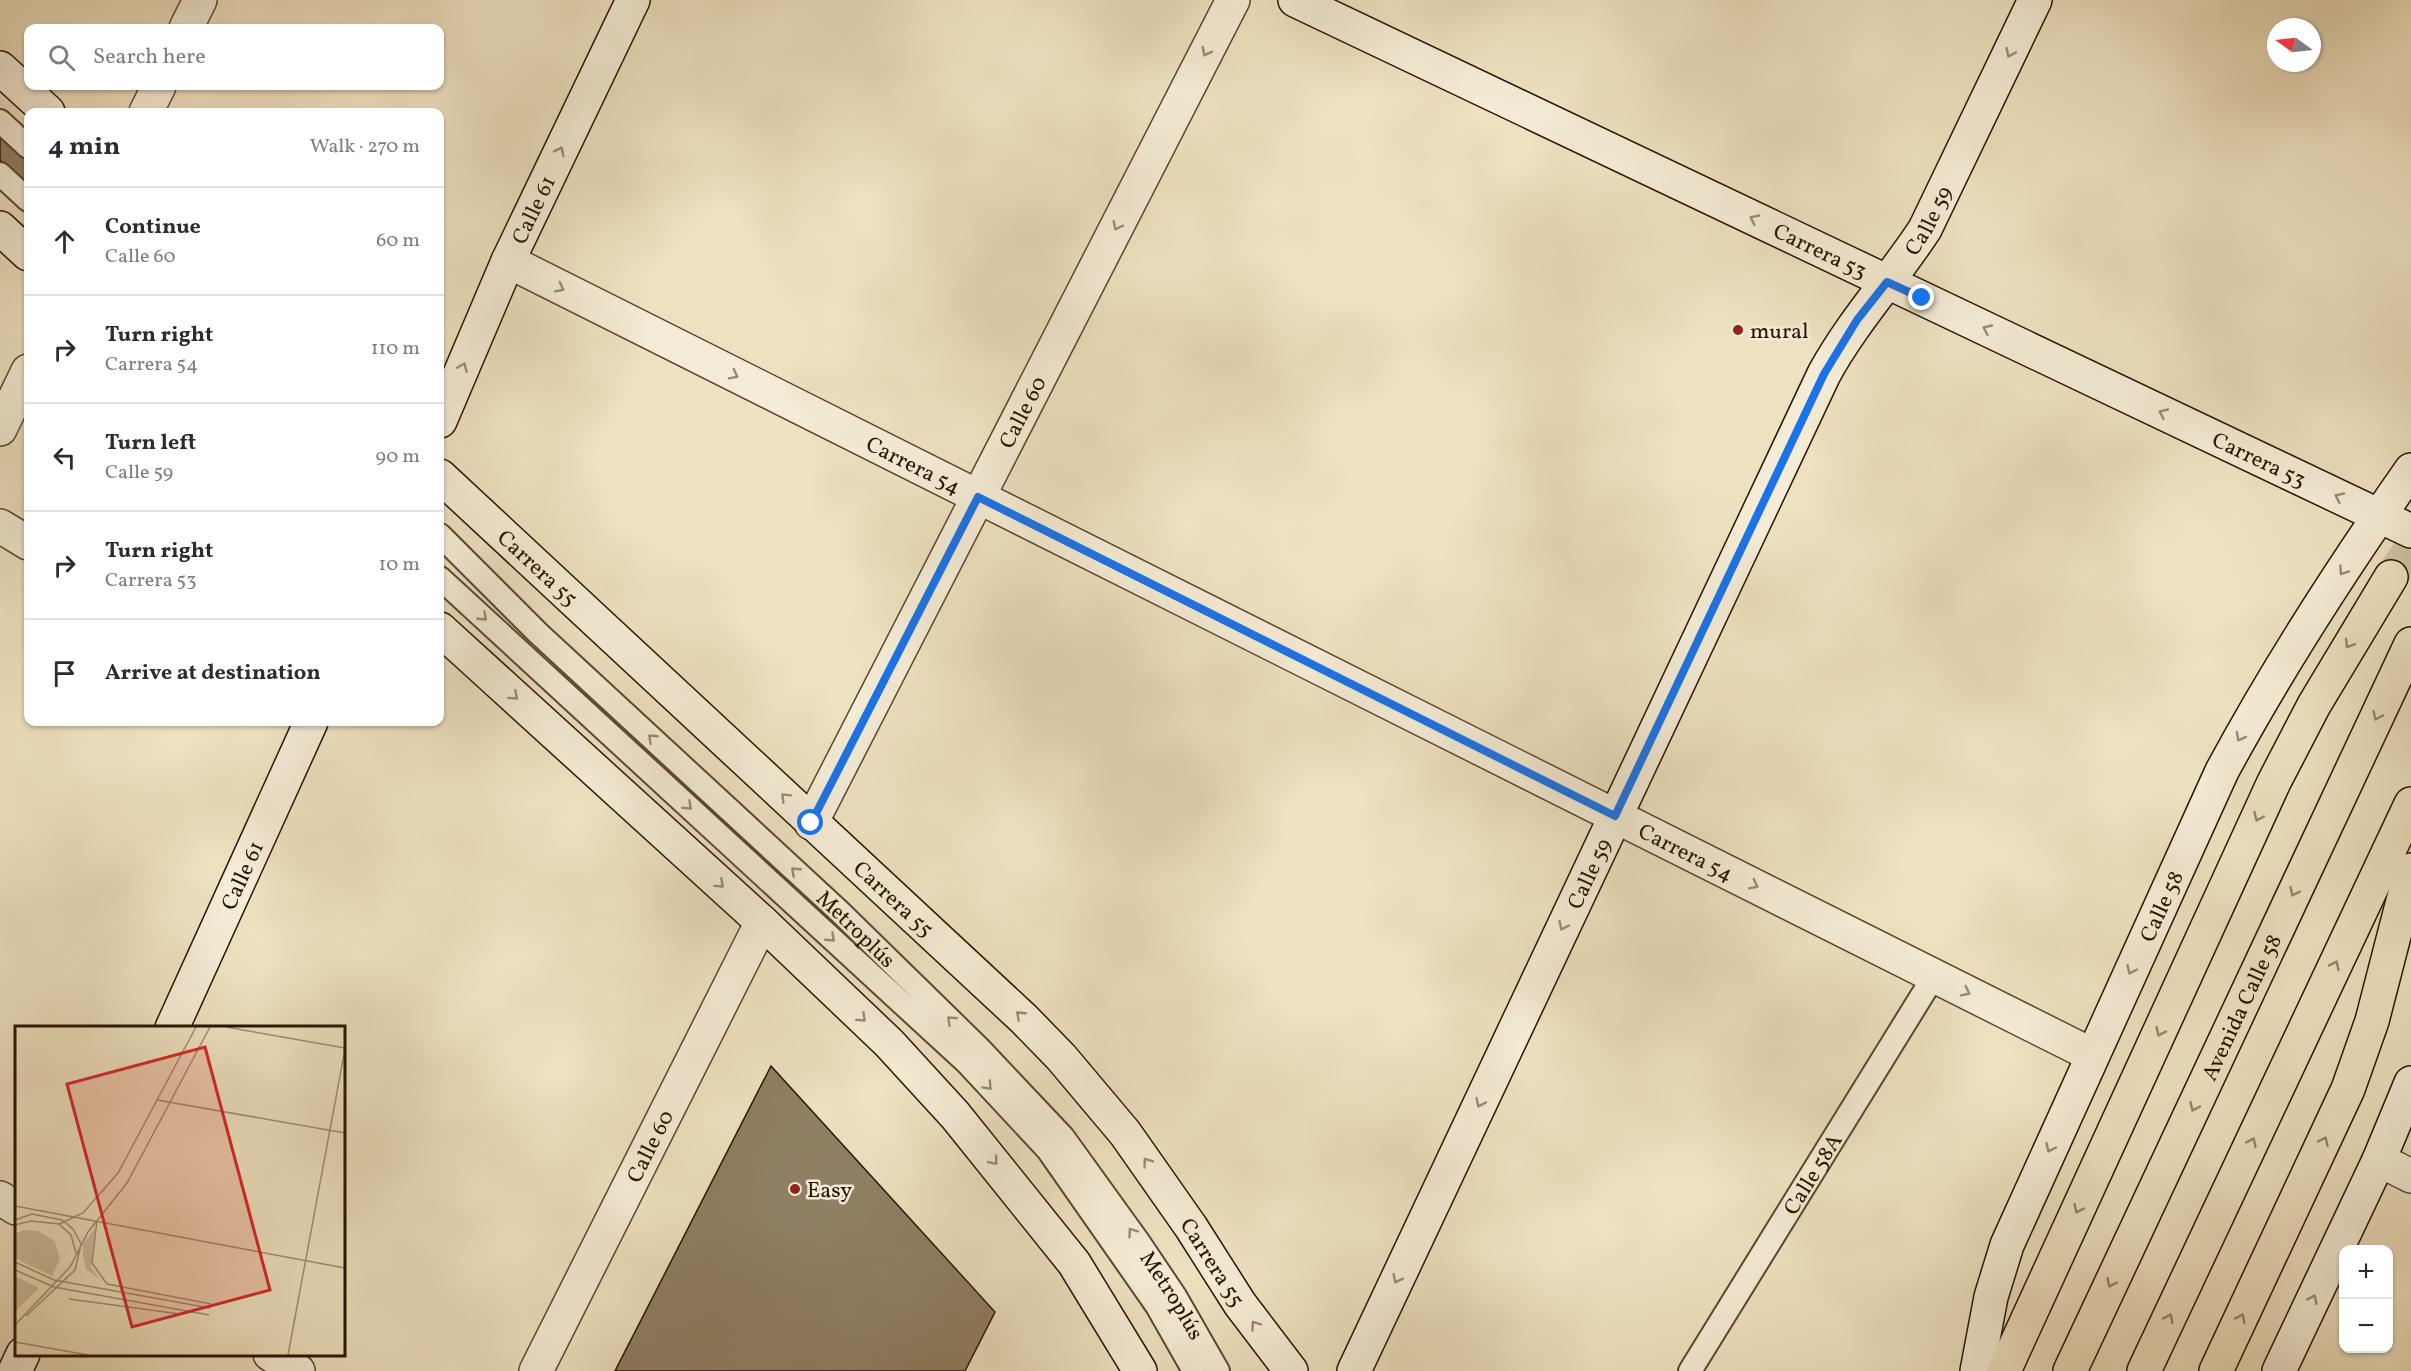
<!DOCTYPE html>
<html lang="en">
<head>
<meta charset="utf-8">
<style>
  :root { --surface:#fff; --page:#f2f2f3; --text:#2b2b33; --muted:#7c7c81; --line:#e1e1e2 }
  body { margin:0; font-family:Vollkorn,serif; background:var(--page); color:var(--text) }
  .controls { position:absolute; right:18px; bottom:18px; display:grid; overflow:hidden; border-radius:12px; box-shadow:0 2px 4px #0004 }
  .controls button { width:54px; height:54px; display:grid; place-items:center; padding:0; border:0; border-bottom:2px solid var(--line); background:var(--surface); color:var(--text); font:30px sans-serif }
  .compass { position:absolute; left:2267px; top:18px; width:54px; height:54px; border-radius:50%; background:var(--surface); box-shadow:0 2px 4px #0004; rotate:285deg }
  .stop { position:absolute; width:18px; height:18px; margin:-14px; border:4px solid #1a73e8; border-radius:50%; background:#fff }
  .stop.end { background:#1a73e8; border-color:#fff; box-shadow:0 2px 6px #0008 }
  .list { margin:0; padding:0; list-style:none }
  h2 { display:flex; justify-content:space-between; align-items:center; height:78px; margin:0; padding:0 24px; font-size:26px }
  h2 small { font-size:20px; font-weight:400; color:var(--muted) }
  .list li { display:grid; grid-template-columns:39px 1fr auto; gap:18px; align-items:center; box-sizing:border-box; height:108px; padding:0 24px; border-top:2px solid var(--line) }
  .list b { display:block; font-size:22px; white-space:nowrap }
  .list p { margin:0; font-size:20px; white-space:nowrap; color:var(--muted) }
  .list em { font-size:20px; font-style:normal; color:var(--muted) }
  .icon { flex:none; width:33px; height:33px; fill:none; stroke:currentColor; stroke-width:2; stroke-linecap:round; stroke-linejoin:round }
  .map { position:relative; flex:none; width:2411px; height:1371px; overflow:hidden }
  .search { position:absolute; background:var(--surface); box-shadow:0 2px 4px #0004; left:24px; top:24px; width:420px; height:66px; display:flex; align-items:center; gap:15px; box-sizing:border-box; padding:0 21px; border-radius:12px; color:var(--muted); font-size:22px }
  .panel { position:absolute; background:var(--surface); box-shadow:0 2px 4px #0004; left:24px; top:108px; width:420px; height:618px; border-radius:12px }
  .map>svg:first-child { display:block }
</style>
</head>
<body>
<div class="map">
<svg width="2411" height="1371" viewBox="0 0 2411 1371">
  <rect width="100%" height="100%" fill="#eee1c0"/>
  <filter id="stains"><feTurbulence type="fractalNoise" baseFrequency=".00333" numOctaves="4"/><feColorMatrix values="0 0 0 0 .2 0 0 0 0 .09 0 0 0 0 .02 0 0 0 .5 -.17"/></filter>
  <radialGradient id="worn" r=".72"><stop offset=".6" stop-color="#630" stop-opacity="0"/><stop offset="1" stop-color="#630" stop-opacity=".3"/></radialGradient>
  <g fill="#8f7f64" stroke="#291400" stroke-width="1.5">
    <path d="M0,135L28,161V186L0,160Z"/>
    <path d="M771,1066L995,1312L965,1371H615Z"/>
  </g>
  <g fill="none" stroke-linecap="round" stroke-linejoin="round">
    <path stroke="#d0c2a3" stroke-width="33" stroke-dasharray="33 16" stroke-linecap="butt" d="M2391,577L2411,548"/>
    <g stroke="#5a4730" stroke-width="26">
      <g id="lane">
        <path d="M0,121L28,147"/>
        <path d="M0,174L28,200"/>
        <path id="s1" d="M440,535L538,633L840,912L979,1048L1063,1137L1138,1241L1175,1296L1218,1371"/>
        <path d="M440,578L967,1063L1048,1150L1157,1306L1194,1371"/>
        <path id="s2" d="M1690,1371L1934,976"/>
      </g>
    </g>
    <g stroke="#5a4730" stroke-width="36">
      <g id="street">
        <path d="M186,28L200,0"/>
        <path d="M146,112L159,86"/>
        <path id="s3" d="M508,261L2092,1055"/>
        <path d="M0,429L28,371"/>
        <path d="M0,526L28,543"/>
        <path id="s4" d="M811,823L1233,0"/>
        <path d="M2379,1160L2411,1176"/>
        <path d="M0,1198L16,1208"/>
        <path d="M270,1354L298,1371"/>
        <path id="s5" d="M536,1371L762,922"/>
      </g>
    </g>
    <g stroke="#291400" stroke-width="36">
      <g id="secondary">
        <path id="s6" d="M1295,0L2411,531"/>
        <path d="M0,68L48,112"/>
        <path d="M0,228L28,254"/>
        <path id="s7" d="M440,421L508,261L633,0"/>
        <path id="s8" d="M440,476L1024,1019L1061,1057L1125,1133L1191,1227L1240,1304L1291,1371"/>
        <path d="M440,629L762,922L889,1043L955,1115L1074,1263L1140,1371"/>
        <path id="s9" d="M172,1028L311,722"/>
        <path d="M15,1371L23,1354"/>
        <path id="s10" d="M1354,1371L1824,374C1853,321 1893,278 1925,229L2035,0"/>
        <path id="s11" d="M1977,1371L1991,1297L2007,1245L2222,771C2278,667 2343,567 2411,470"/>
        <path d="M2279,1371L2379,1160L2411,1083"/>
      </g>
    </g>
    <g stroke="#291400" stroke-width="36">
      <g id="primary">
        <path d="M2004,1371L2274,782L2314,705L2391,577"/>
        <path id="s12" d="M2070,1371L2411,644"/>
        <path d="M2144,1371L2411,804"/>
        <path d="M2216,1371L2348,1089L2372,1021L2411,870"/>
      </g>
    </g>
    <use href="#lane" stroke="#f4ecd6" stroke-width="22"/>
    <use href="#street" stroke="#f4ecd6" stroke-width="33"/>
    <use href="#secondary" stroke="#f4ecd6" stroke-width="33"/>
    <use href="#primary" stroke="#eee1c0" stroke-width="33"/>
  </g>
  <defs><path id="oneway-chevron" d="M-2-3.5L2.5 0L-2 3.5" fill="none" stroke-width="1.6" stroke-linecap="round" stroke-linejoin="round" transform="scale(1.5)"/></defs>
  <g stroke="#998b76">
    <use href="#oneway-chevron" transform="translate(1206 52) rotate(117)"/>
    <use href="#oneway-chevron" transform="translate(2010 53) rotate(115)"/>
    <use href="#oneway-chevron" transform="translate(560 151) rotate(-64)"/>
    <use href="#oneway-chevron" transform="translate(1754 219) rotate(-155)"/>
    <use href="#oneway-chevron" transform="translate(1117 226) rotate(117)"/>
    <use href="#oneway-chevron" transform="translate(560 288) rotate(27)"/>
    <use href="#oneway-chevron" transform="translate(1987 329) rotate(-155)"/>
    <use href="#oneway-chevron" transform="translate(463 367) rotate(-67)"/>
    <use href="#oneway-chevron" transform="translate(734 375) rotate(27)"/>
    <use href="#oneway-chevron" transform="translate(2163 413) rotate(-155)"/>
    <use href="#oneway-chevron" transform="translate(2339 497) rotate(-155)"/>
    <use href="#oneway-chevron" transform="translate(2343 571) rotate(124)"/>
    <use href="#oneway-chevron" transform="translate(483 617) rotate(43)"/>
    <use href="#oneway-chevron" transform="translate(514 696) rotate(42)"/>
    <use href="#oneway-chevron" transform="translate(2240 737) rotate(118)"/>
    <use href="#oneway-chevron" transform="translate(652 738) rotate(-137)"/>
    <use href="#oneway-chevron" transform="translate(785 797) rotate(-135)"/>
    <use href="#oneway-chevron" transform="translate(688 806) rotate(43)"/>
    <use href="#oneway-chevron" transform="translate(795 871) rotate(-137)"/>
    <use href="#oneway-chevron" transform="translate(720 884) rotate(42)"/>
    <use href="#oneway-chevron" transform="translate(1754 885) rotate(27)"/>
    <use href="#oneway-chevron" transform="translate(1563 926) rotate(115)"/>
    <use href="#oneway-chevron" transform="translate(831 938) rotate(43)"/>
    <use href="#oneway-chevron" transform="translate(2131 970) rotate(115)"/>
    <use href="#oneway-chevron" transform="translate(1966 992) rotate(27)"/>
    <use href="#oneway-chevron" transform="translate(1020 1015) rotate(-137)"/>
    <use href="#oneway-chevron" transform="translate(862 1018) rotate(44)"/>
    <use href="#oneway-chevron" transform="translate(951 1020) rotate(-136)"/>
    <use href="#oneway-chevron" transform="translate(988 1086) rotate(47)"/>
    <use href="#oneway-chevron" transform="translate(1480 1103) rotate(115)"/>
    <use href="#oneway-chevron" transform="translate(2050 1148) rotate(115)"/>
    <use href="#oneway-chevron" transform="translate(994 1161) rotate(50)"/>
    <use href="#oneway-chevron" transform="translate(1147 1162) rotate(-126)"/>
    <use href="#oneway-chevron" transform="translate(1132 1232) rotate(-126)"/>
    <use href="#oneway-chevron" transform="translate(1397 1279) rotate(115)"/>
    <use href="#oneway-chevron" transform="translate(2313 1299) rotate(-65)"/>
    <use href="#oneway-chevron" transform="translate(1255 1325) rotate(-126)"/>
  </g>
  <g stroke="#95856a">
    <use href="#oneway-chevron" transform="translate(2349 644) rotate(121)"/>
    <use href="#oneway-chevron" transform="translate(2377 716) rotate(115)"/>
    <use href="#oneway-chevron" transform="translate(2258 817) rotate(115)"/>
    <use href="#oneway-chevron" transform="translate(2294 892) rotate(115)"/>
    <use href="#oneway-chevron" transform="translate(2335 965) rotate(-65)"/>
    <use href="#oneway-chevron" transform="translate(2160 1032) rotate(115)"/>
    <use href="#oneway-chevron" transform="translate(2194 1107) rotate(115)"/>
    <use href="#oneway-chevron" transform="translate(2324 1141) rotate(-65)"/>
    <use href="#oneway-chevron" transform="translate(2252 1142) rotate(-65)"/>
    <use href="#oneway-chevron" transform="translate(2078 1209) rotate(115)"/>
    <use href="#oneway-chevron" transform="translate(2111 1283) rotate(115)"/>
    <use href="#oneway-chevron" transform="translate(2169 1318) rotate(-65)"/>
    <use href="#oneway-chevron" transform="translate(2241 1318) rotate(-65)"/>
  </g>
  <g fill="none" stroke-linecap="round" stroke-linejoin="round">
    <path stroke="#1a73e8" stroke-width="8" d="M811,823L978,497L1615,816L1824,374L1857,320L1887,282L1922,298"/>
  </g>
  <g fill="#8f2418" stroke="#f4ecd6" stroke-width="2">
    <circle cx="1738" cy="330" r="6"/>
    <circle cx="795" cy="1189" r="6"/>
  </g>
  <g text-anchor="middle" stroke-width="5" stroke-linejoin="round" paint-order="stroke">
    <g font-size="22" fill="#291400" stroke="#f4ecd6">
      <text dy="8" stroke="none"><textPath href="#s7" startOffset="231">Calle 61</textPath></text>
      <text dy="8" stroke="none"><textPath href="#s10" startOffset="1288">Calle 59</textPath></text>
      <text dy="8" stroke="none"><textPath href="#s6" startOffset="582">Carrera 53</textPath></text>
      <text dy="8" stroke="none"><textPath href="#s4" startOffset="462">Calle 60</textPath></text>
      <text dy="8" stroke="none"><textPath href="#s6" startOffset="1068">Carrera 53</textPath></text>
      <text dy="8" stroke="none"><textPath href="#s3" startOffset="454">Carrera 54</textPath></text>
      <text dy="8" stroke="none"><textPath href="#s8" startOffset="134">Carrera 55</textPath></text>
      <text dy="8" stroke="none"><textPath href="#s3" startOffset="1318">Carrera 54</textPath></text>
      <text dy="8" stroke="none"><textPath href="#s10" startOffset="550">Calle 59</textPath></text>
      <text dy="8" stroke="none"><textPath href="#s9" startOffset="168">Calle 61</textPath></text>
      <text dy="8" stroke="none"><textPath href="#s8" startOffset="620">Carrera 55</textPath></text>
      <text dy="8" stroke="none"><textPath href="#s11" startOffset="502">Calle 58</textPath></text>
      <text dy="8" stroke="none"><textPath href="#s1" startOffset="573">Metroplús</textPath></text>
      <text dy="8" stroke="none"><textPath href="#s12" startOffset="402">Avenida Calle 58</textPath></text>
      <text dy="8" stroke="none"><textPath href="#s5" startOffset="252">Calle 60</textPath></text>
      <text dy="8" stroke="none"><textPath href="#s2" startOffset="232">Calle 58A</textPath></text>
      <text dy="8" stroke="none"><textPath href="#s8" startOffset="1106">Carrera 55</textPath></text>
      <text dy="8" stroke="none"><textPath href="#s1" startOffset="1059">Metroplús</textPath></text>
    </g>
    <g font-size="22" fill="#291400" stroke="#f4ecd6" text-anchor="start">
      <text x="1750" y="338">mural</text>
      <text x="807" y="1197">Easy</text>
    </g>
  </g>
  <g transform="translate(15 1026)">
    <rect width="330" height="330" fill="#eee1c0"/>
    <path d="M80,202L76,241L84,253L71,243L68,230V218ZM9,204L23,205L40,215L45,233L37,250L0,232V208ZM0,250L24,262L0,286Z" fill="#cdbe9f"/>
    <path fill="none" stroke="#9f8f73" stroke-width="1.5" d="M211,1L330,22M142,74L330,107M0,180L330,242M0,194L17,188L47,194L58,203L66,218L60,244L11,290M82,194L77,237L92,258L196,278M44,198L68,187L103,147L181,1M0,199L16,195L44,198L56,209L61,227M0,236L39,254L195,282M0,244L39,261L194,289M54,273L165,288M0,299L55,241L73,206L112,157L195,1M0,316L73,329M273,329L330,23"/>
    <path fill="#d62828" fill-opacity="0.15" stroke="#d62828" stroke-width="3" d="M190,21L255,264L117,301L52,58Z"/>
    <rect width="330" height="330" fill="none" stroke="#291400" stroke-width="3"/>
  </g>
  <rect width="100%" height="100%" filter="url(#stains)"/>
  <rect width="100%" height="100%" fill="url(#worn)"/>
</svg>
<div class="controls">
<button>+</button>
<button>−</button>
</div>
<svg class="compass" viewBox="-18 -18 36 36"><path d="M0-13l5 13h-10z" fill="#e53935"/><path d="M0 13l5-13h-10z" fill="#7c7c81"/></svg>
<div class="stop" style="left:811px;top:823px"></div>
<div class="stop end" style="left:1922px;top:298px"></div>
<div class="search"><svg class="icon" aria-label="search" viewBox="0 0 24 24"><circle cx="10" cy="10" r="6"/><path d="M15 15l6 6"/></svg>Search here</div>
<section class="panel">
<h2>4 min<small>Walk · 270 m</small></h2>
<ul class="list">
<li><svg class="icon" aria-label="ahead" viewBox="0 0 24 24"><path d="M12 20V5M6 11l6-6 6 6"/></svg><div><b>Continue</b><p>Calle 60</p></div><em>60 m</em></li>
<li><svg class="icon" aria-label="right" viewBox="0 0 24 24"><path d="M7 20v-9h11M14 6l5 5-5 5"/></svg><div><b>Turn right</b><p>Carrera 54</p></div><em>110 m</em></li>
<li><svg class="icon" aria-label="left" viewBox="0 0 24 24"><path d="M17 20v-9H6M10 6l-5 5 5 5"/></svg><div><b>Turn left</b><p>Calle 59</p></div><em>90 m</em></li>
<li><svg class="icon" aria-label="right" viewBox="0 0 24 24"><path d="M7 20v-9h11M14 6l5 5-5 5"/></svg><div><b>Turn right</b><p>Carrera 53</p></div><em>10 m</em></li>
<li><svg class="icon" aria-label="arrive" viewBox="0 0 24 24"><path d="M6 21V4h12l-3 4 3 4H6"/></svg><div><b>Arrive at destination</b></div></li>
</ul>
</section>
</div>
</body>
</html>
